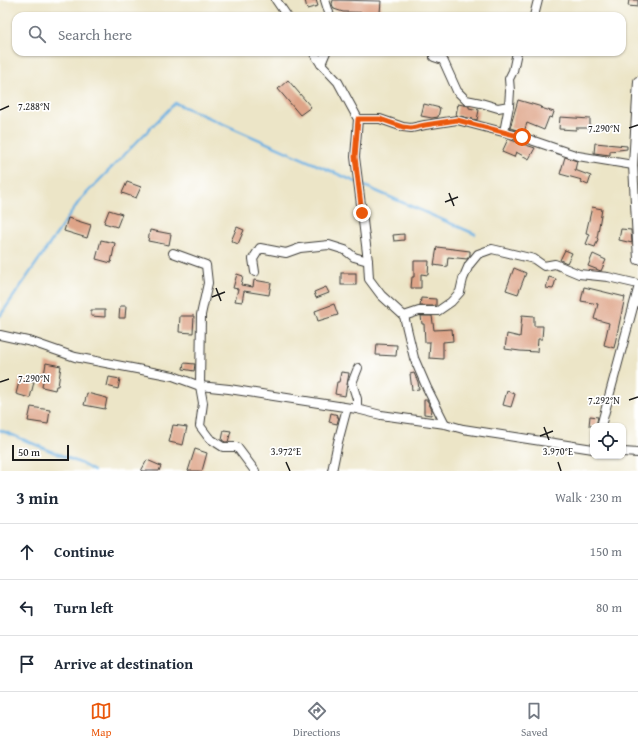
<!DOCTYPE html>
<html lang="en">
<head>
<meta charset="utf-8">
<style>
  :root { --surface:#fff; --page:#f2f2f3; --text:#1f2937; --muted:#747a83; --line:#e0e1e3; --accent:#ea580c }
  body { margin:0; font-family:"Gentium Book Plus",serif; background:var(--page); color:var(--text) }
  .controls { position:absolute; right:12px; bottom:12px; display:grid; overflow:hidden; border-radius:8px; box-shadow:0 1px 3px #0004 }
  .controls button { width:36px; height:36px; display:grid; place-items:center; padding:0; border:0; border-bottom:1px solid var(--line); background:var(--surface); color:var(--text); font:20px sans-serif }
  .scale { position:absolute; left:12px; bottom:10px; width:57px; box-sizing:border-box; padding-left:4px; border:2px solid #1c1c1c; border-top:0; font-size:11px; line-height:14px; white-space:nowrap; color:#1c1c1c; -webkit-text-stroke:3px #fff; paint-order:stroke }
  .stop { position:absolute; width:12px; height:12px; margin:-9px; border:3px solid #ea580c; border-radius:50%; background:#fff }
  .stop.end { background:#ea580c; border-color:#fff; box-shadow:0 1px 4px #0008 }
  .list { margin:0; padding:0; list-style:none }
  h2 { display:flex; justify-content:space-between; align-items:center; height:52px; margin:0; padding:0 16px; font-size:17px }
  h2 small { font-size:13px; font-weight:400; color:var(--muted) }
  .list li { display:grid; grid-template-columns:26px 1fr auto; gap:12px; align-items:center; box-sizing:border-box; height:56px; padding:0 16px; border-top:1px solid var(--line) }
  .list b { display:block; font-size:15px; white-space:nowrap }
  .list em { font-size:13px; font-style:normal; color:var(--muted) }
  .icon { flex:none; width:22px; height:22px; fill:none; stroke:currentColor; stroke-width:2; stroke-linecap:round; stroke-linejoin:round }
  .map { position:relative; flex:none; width:638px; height:471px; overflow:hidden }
  .search { position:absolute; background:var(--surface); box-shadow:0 1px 3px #0004; left:12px; right:12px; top:12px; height:44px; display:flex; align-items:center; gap:10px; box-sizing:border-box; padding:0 14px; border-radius:12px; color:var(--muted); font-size:15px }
  .sheet { height:220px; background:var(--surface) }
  nav { display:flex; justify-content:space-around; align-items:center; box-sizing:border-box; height:56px; border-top:1px solid var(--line); background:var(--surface); font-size:11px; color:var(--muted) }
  nav a { display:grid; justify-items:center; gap:2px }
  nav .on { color:var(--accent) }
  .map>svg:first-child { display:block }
</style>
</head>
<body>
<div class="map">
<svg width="638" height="471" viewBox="0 0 638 471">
  <rect width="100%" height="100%" fill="#fff"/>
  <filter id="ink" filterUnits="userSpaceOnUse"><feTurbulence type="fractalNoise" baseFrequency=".025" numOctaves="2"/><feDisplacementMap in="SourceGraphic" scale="8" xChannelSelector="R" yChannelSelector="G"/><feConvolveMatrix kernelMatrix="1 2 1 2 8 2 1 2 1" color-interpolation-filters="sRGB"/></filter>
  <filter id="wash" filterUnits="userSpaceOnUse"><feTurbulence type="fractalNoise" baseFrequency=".012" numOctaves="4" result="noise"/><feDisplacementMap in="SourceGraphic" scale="16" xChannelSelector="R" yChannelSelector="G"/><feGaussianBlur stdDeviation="0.9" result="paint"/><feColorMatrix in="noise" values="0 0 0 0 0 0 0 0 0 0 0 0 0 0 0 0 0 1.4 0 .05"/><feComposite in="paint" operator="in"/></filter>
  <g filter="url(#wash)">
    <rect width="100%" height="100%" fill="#ece5c7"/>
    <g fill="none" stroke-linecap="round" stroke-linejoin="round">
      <g stroke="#6db1e2" stroke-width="2.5">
        <path d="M360,184L475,234"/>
        <path d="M0,316L80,200L175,103L356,182"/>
        <path d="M0,430L80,463L94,471"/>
      </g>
    </g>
    <g id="blocks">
      <g fill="#dea488">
        <path d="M305,0H316L318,6L307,9Z"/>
        <path d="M333,0L381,1L380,13L343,12L334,9L332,4Z"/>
        <path d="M629,0H638V7L628,6Z"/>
        <path d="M288,80L311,107L300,115L278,89Z"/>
        <path d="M518,100L542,107L541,108L554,112L552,118L549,117L544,130L527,123L524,132L510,128Z"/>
        <path d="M424,104L440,108L438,117L432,118L421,116Z"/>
        <path d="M458,104L469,106V108L479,110L477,120L456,115Z"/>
        <path d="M560,117L590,119V128H576V130L559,129Z"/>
        <path d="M508,139L535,148L529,159L516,152L514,157L502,152Z"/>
        <path d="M595,143L627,146V149L610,151V155L594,153Z"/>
        <path d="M565,157L577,161L575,170L591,176L588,185L581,182L582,180L560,174Z"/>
        <path d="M127,182L141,187L136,198L122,193Z"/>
        <path d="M592,207L602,209L597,238L598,239L595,247L586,244L590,234L586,233Z"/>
        <path d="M109,210L122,214L117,227L104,223Z"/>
        <path d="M68,218L91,225L87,238L64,231Z"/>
        <path d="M237,227L244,230L238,244L231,241Z"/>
        <path d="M621,229L631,230L632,243L619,240Z"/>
        <path d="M150,230L171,234L169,245L148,241Z"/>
        <path d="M404,234V240L394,241L393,235Z"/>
        <path d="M101,240L115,243L111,263L96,259Z"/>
        <path d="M437,247L470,251V255L467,259L448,257L447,267L434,265Z"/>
        <path d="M565,250L572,253L567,263L560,260Z"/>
        <path d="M593,254L606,260L601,271L588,266Z"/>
        <path d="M414,261H429L428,275L421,274V288H411L412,277H414Z"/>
        <path d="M514,268L526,273L518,294L506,290Z"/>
        <rect x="341" y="273" width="15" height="12"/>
        <path d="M237,274L243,276L241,285L253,287L254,280L271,283L269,295L244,291L242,302L235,301L238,289L233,288Z"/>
        <path d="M549,277L556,279L553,289L546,288Z"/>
        <path d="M326,287L329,293L316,298L314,292Z"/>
        <path d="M584,287L625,297L614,348L604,345L609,323L594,319L598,304L581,301Z"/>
        <path d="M421,298L436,299V306H420Z"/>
        <path d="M334,304L338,315L318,321L315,311Z"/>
        <path d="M120,306H126L125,318H119Z"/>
        <path d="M91,310H105V317L91,316Z"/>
        <path d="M522,315L534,316V326H543L542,339H538L537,352L520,351L505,349L507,334L520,337Z"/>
        <path d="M180,316H194L193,333L179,332Z"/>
        <path d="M421,316H432L434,330L452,329L453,341L443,342V359L429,358L430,342H425L424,324H422Z"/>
        <path d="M377,344L397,345L396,356L376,355Z"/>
        <path d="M46,363L61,366L58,386H56L55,390L42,387Z"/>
        <path d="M184,363L195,364L194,371L183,369Z"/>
        <path d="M341,372L349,373L345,396L335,394L337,382H339Z"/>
        <path d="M414,373L418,382L419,389L412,390L410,374Z"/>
        <path d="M109,377L120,379L118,389L107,386Z"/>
        <path d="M20,378L34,382L30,398L16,394Z"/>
        <path d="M507,391L515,394L511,407L503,405Z"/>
        <path d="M87,393L107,398L105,409L84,405Z"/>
        <path d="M424,400H427L432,410L431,415L424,414Z"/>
        <path d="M31,407L50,410L48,424L28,421Z"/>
        <path d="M331,413L338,415L337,417H339L337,424L329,422Z"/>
        <path d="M590,416L598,417L596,426H589Z"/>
        <path d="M173,425L187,427L183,445L169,442Z"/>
        <path d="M224,430L231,431L228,442H225L222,440Z"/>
        <path d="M195,449L207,453L202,471H188Z"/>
        <path d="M147,460L161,466L159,471H141Z"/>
      </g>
    </g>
  </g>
  <g filter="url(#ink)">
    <use href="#blocks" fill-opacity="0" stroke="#3b3a36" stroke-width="1"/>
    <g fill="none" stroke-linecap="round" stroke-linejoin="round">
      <g stroke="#3b3a36" stroke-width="10">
        <g id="street">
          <path d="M276,0L287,16"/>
          <path d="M325,0L330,16"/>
          <path d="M534,16L538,0"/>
          <path d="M313,52L321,64L338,82L358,119L355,157L368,261L369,279L381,295L404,316L414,358L427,388L445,424"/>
          <path d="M435,52L434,57L443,60L457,91L466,100L481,103L498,108L509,106"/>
          <path d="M321,64L326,52"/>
          <path d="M638,81L633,165L638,260"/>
          <path d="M358,119H380L403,127L411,128L425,125L457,120L522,137L578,156L633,165"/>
          <path d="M504,132L509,106L510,91L509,79L513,71L517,52"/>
          <path d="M173,253L206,265L208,283L201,315L200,386L203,403L200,426L209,438L223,447H237L255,471"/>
          <path d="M255,272L253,259L260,248L286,253L300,248L329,245L345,250L354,257L368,261"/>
          <path d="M404,316L419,311H438L451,302L460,292L463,279L469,265L478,254L492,249L534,259L544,266L555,264L579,274L608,277L638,284"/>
          <path d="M0,335L32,342L75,357L173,376L200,386L229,389L357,409L381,415L445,424L463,429L593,449"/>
          <path d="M357,409V399L352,383L358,368"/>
          <path d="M601,426L638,289"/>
          <path d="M623,452L638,453"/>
          <path d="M332,471L338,442L347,408"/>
        </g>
      </g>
      <use href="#street" stroke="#fff" stroke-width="8"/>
    </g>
  </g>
  <g fill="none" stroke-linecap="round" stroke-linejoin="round" filter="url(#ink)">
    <path stroke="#ea580c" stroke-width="5" d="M362,213L355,157L358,119H380L403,127L411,128L425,125L457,120L522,137"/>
  </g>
  <path fill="none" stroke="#1c1c1c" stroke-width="1.5" d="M0,110L9,106M629,128L638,125M449,193L454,206M445,202L458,197M216,288L221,301M212,297L225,292M0,382L9,379M629,400L638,397M544,427L549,440M540,436L553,431M286,462L290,471M558,462L561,471"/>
  <g font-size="10" text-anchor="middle" fill="#1c1c1c" stroke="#fff" stroke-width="3.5" stroke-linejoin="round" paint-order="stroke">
    <text x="34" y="110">7.288°N</text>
    <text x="604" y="132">7.290°N</text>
    <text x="34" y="382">7.290°N</text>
    <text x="604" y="404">7.292°N</text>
    <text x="286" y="455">3.972°E</text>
    <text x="558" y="455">3.970°E</text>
  </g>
</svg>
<div class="controls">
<button><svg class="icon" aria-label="locate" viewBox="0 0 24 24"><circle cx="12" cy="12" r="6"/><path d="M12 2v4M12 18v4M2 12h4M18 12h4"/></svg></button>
</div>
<div class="scale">50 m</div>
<div class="stop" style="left:522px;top:137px"></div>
<div class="stop end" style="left:362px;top:213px"></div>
<div class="search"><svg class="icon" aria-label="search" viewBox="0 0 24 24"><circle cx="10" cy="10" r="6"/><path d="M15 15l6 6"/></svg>Search here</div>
</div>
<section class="sheet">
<h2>3 min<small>Walk · 230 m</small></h2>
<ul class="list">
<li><svg class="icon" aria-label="ahead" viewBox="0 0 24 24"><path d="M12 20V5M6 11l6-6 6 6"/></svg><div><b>Continue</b></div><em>150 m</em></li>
<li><svg class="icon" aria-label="left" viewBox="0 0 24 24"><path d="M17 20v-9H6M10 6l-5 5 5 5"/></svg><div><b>Turn left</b></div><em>80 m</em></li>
<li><svg class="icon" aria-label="arrive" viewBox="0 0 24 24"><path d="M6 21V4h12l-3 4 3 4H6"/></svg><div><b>Arrive at destination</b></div></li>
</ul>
</section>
<nav>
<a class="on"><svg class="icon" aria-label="map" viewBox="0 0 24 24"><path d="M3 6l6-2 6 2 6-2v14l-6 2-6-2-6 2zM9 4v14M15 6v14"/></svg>Map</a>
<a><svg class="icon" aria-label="directions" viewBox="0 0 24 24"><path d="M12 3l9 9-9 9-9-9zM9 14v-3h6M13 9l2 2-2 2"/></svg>Directions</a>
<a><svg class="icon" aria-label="saved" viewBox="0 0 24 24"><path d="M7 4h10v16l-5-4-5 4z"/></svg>Saved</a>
</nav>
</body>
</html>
